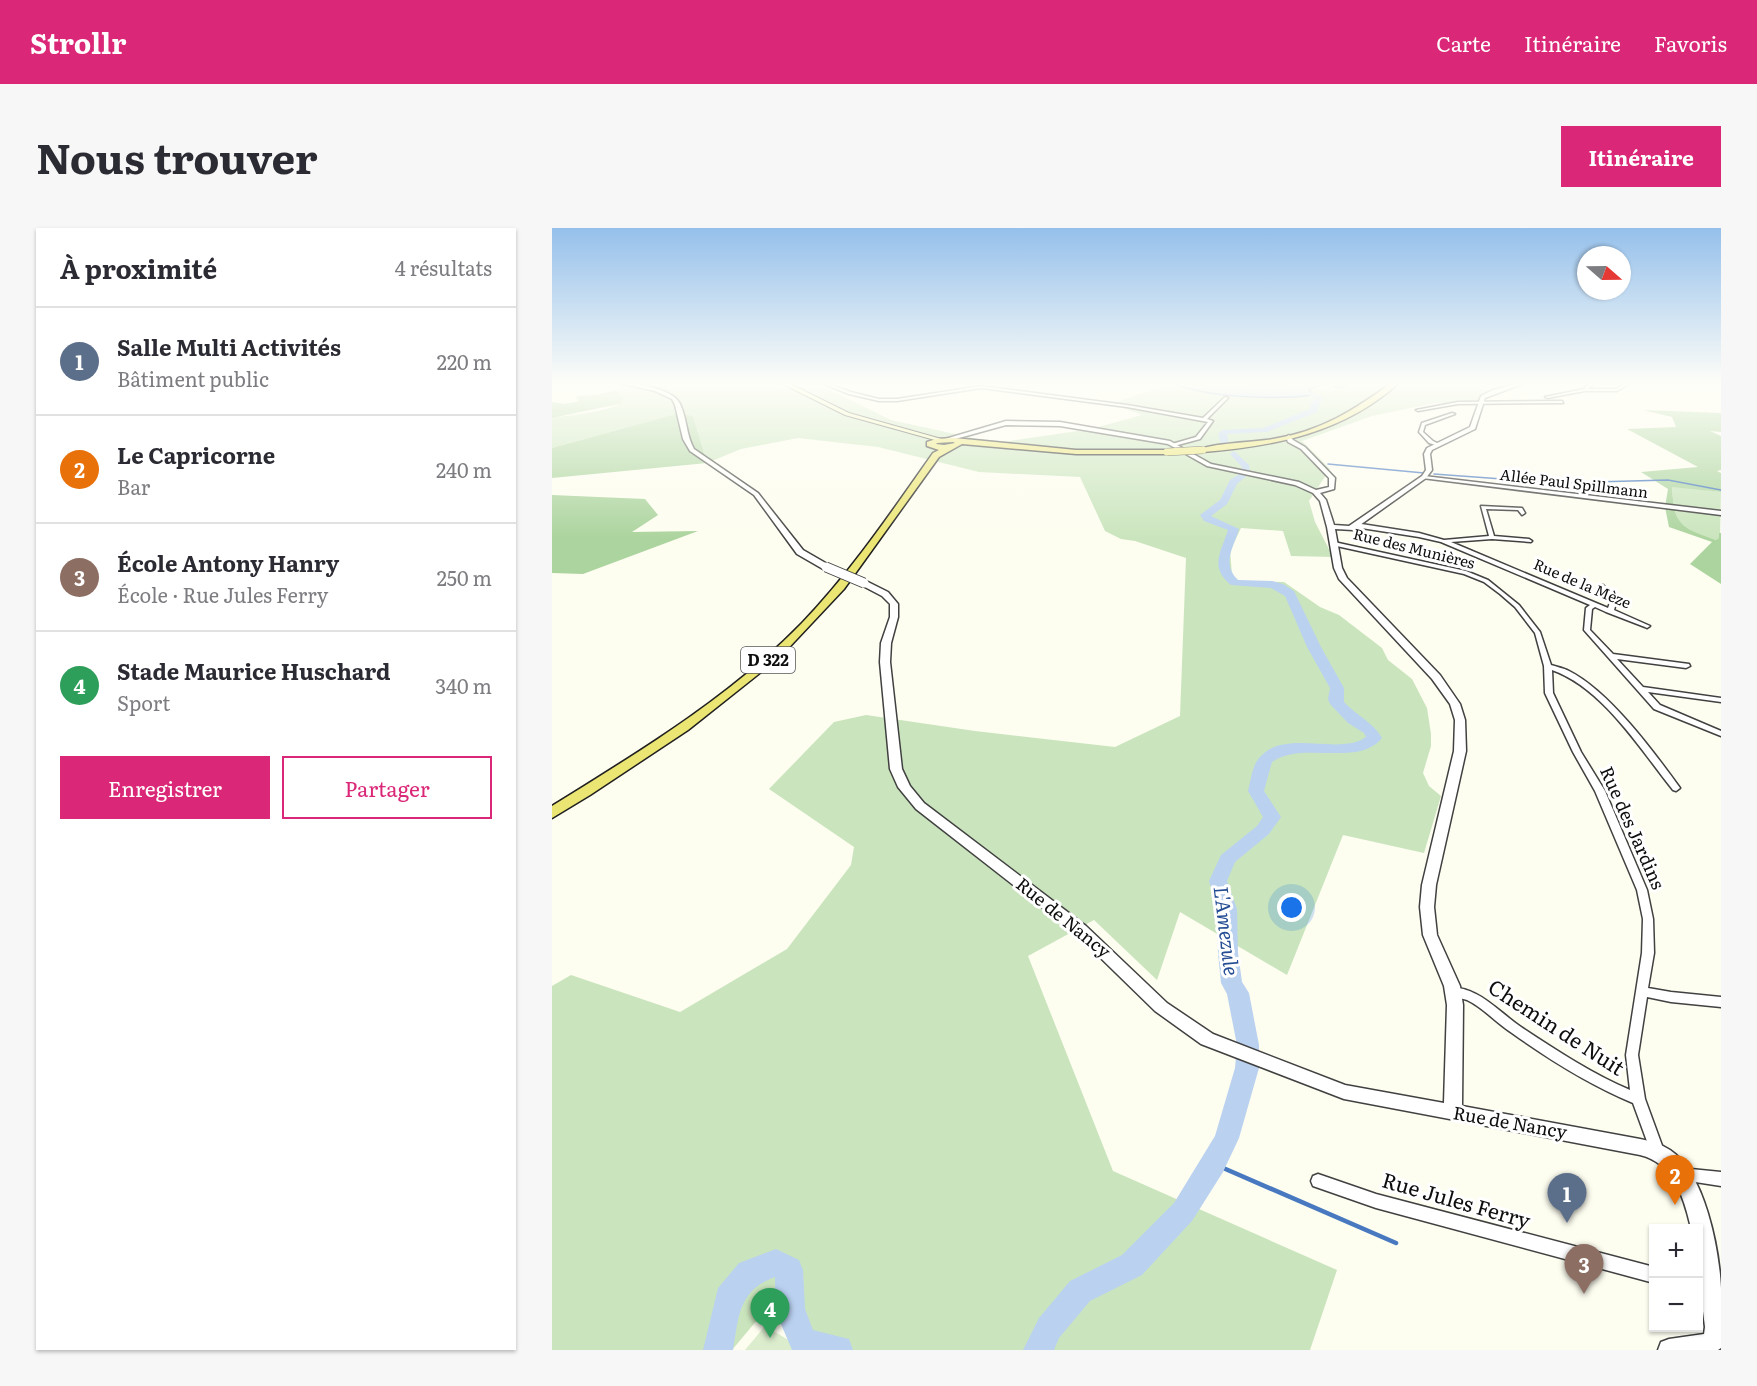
<!DOCTYPE html>
<html lang="fr">
<head>
<meta charset="utf-8">
<style>
  :root { --surface:#fff; --page:#f7f7f7; --text:#2b2b33; --muted:#7c7c81; --line:#e1e1e2; --accent:#db2777 }
  body { margin:0; font-family:Literata,serif; background:var(--page); color:var(--text) }
  .controls { position:absolute; right:18px; bottom:18px; display:grid; overflow:hidden; border-radius:0px; box-shadow:0 2px 4px #0004 }
  .controls button { width:54px; height:54px; display:grid; place-items:center; padding:0; border:0; border-bottom:2px solid var(--line); background:var(--surface); color:var(--text); font:30px sans-serif }
  .compass { position:absolute; left:1025px; top:18px; width:54px; height:54px; border-radius:50%; background:var(--surface); box-shadow:0 2px 4px #0004; rotate:110deg }
  .you { position:absolute; left:740px; top:680px; width:21px; height:21px; margin:-15px; border:4px solid #fff; border-radius:50%; background:#1a73e8; box-shadow:0 0 0 9px #1a73e833 }
  .badge { display:grid; place-items:center; width:39px; height:39px; border-radius:50%; background:var(--accent); color:#fff; font-size:20px; font-weight:700 }
  .pin { position:absolute; translate:-50% -50px; filter:drop-shadow(0 2px 3px #0008) }
  .pin::after { content:''; position:absolute; top:32px; width:21px; height:18px; background:inherit; clip-path:polygon(0 0,100% 0,50% 100%) }
  .list { margin:0; padding:0; list-style:none }
  h2 { display:flex; justify-content:space-between; align-items:center; height:78px; margin:0; padding:0 24px; font-size:26px }
  h2 small { font-size:20px; font-weight:400; color:var(--muted) }
  .list li { display:grid; grid-template-columns:39px 1fr auto; gap:18px; align-items:center; box-sizing:border-box; height:108px; padding:0 24px; border-top:2px solid var(--line) }
  .list b { display:block; font-size:22px; white-space:nowrap }
  .list p { margin:0; font-size:20px; white-space:nowrap; color:var(--muted) }
  .list em { font-size:20px; font-style:normal; color:var(--muted) }
  .actions { display:flex; gap:12px; padding:18px 24px }
  .actions a { flex:1; padding:14px 0; border:2px solid var(--accent); border-radius:0px; text-align:center; font-size:21px; color:var(--accent) }
  .actions .main { background:var(--accent); color:#fff }
  .map { position:relative; flex:none; width:1169px; height:1122px; overflow:hidden; border-radius:0px }
  header { display:flex; align-items:center; gap:36px; box-sizing:border-box; height:84px; padding:0 30px; background:var(--accent); color:#fff }
  header strong { font-size:28px }
  nav { display:flex; gap:33px; margin-inline-start:auto; font-size:21px }
  .intro { display:flex; align-items:center; justify-content:space-between; box-sizing:border-box; height:144px; padding:0 36px }
  h1 { margin:0; font-size:42px }
  .button { padding:15px 27px; border-radius:0px; background:var(--accent); color:#fff; font-size:21px; font-weight:700 }
  main { display:flex; gap:36px; padding:0 36px }
  aside { flex:1; background:var(--surface); border-radius:0px; box-shadow:0 2px 4px #0004 }
  .map>svg:first-child { display:block }
</style>
</head>
<body>
<header>
<strong>Strollr</strong>
<nav><a>Carte</a><a>Itinéraire</a><a>Favoris</a></nav>
</header>
<div class="intro"><h1>Nous trouver</h1><a class="button">Itinéraire</a></div>
<main>
<aside>
<h2>À proximité<small>4 résultats</small></h2>
<ul class="list">
<li><span class="badge" style="background:#5c6f8a">1</span><div><b>Salle Multi Activités</b><p>Bâtiment public</p></div><em>220 m</em></li>
<li><span class="badge" style="background:#e8710a">2</span><div><b>Le Capricorne</b><p>Bar</p></div><em>240 m</em></li>
<li><span class="badge" style="background:#8d6e63">3</span><div><b>École Antony Hanry</b><p>École · Rue Jules Ferry</p></div><em>250 m</em></li>
<li><span class="badge" style="background:#2e9e5b">4</span><div><b>Stade Maurice Huschard</b><p>Sport</p></div><em>340 m</em></li>
</ul>
<div class="actions"><a class="main">Enregistrer</a><a>Partager</a></div>
</aside>
<div class="map">
<svg width="1169" height="1122" viewBox="0 0 1169 1122">
  <rect width="100%" height="100%" fill="#fdfdf0"/>
  <g fill="#cae5bd">
    <path d="M66,154H261L339,192L444,215L539,201L590,187L559,176L623,154H965L928,167L933,175H883L820,188L750,213L778,241L757,273L763,294L781,329L739,328L731,303L689,300L678,323L680,347L687,353L732,354L768,379L787,387L830,420L836,432L860,451L875,480L879,506V518L871,545L877,558L889,568L872,625L791,607L735,747L628,684L605,752L542,692L476,728L561,943L785,1042L758,1122H276L211,1085L180,1122H0V758L19,747L128,784L235,721L299,637L302,619L217,561L282,494L314,487L423,503L563,519L628,488L634,330L583,313L569,311L553,303L528,249L427,244L326,219L246,210L189,221L155,235L141,188L127,185L0,220V190C17,187 63,184 73,171L64,162L73,155Z"/>
    <path d="M1120,258L1169,264L1168,310L1164,312C1128,299 1122,297 1120,258Z"/>
  </g>
  <g fill="#acd49e">
    <path d="M63,162L73,171L67,176L0,190V174L13,176L27,173L24,169L26,168L45,167Z"/>
    <path d="M1091,182L1169,185V204L1158,203L1169,208V242L1165,243L1169,245V264L1120,259C1122,298 1129,299 1164,312L1167,310V305H1169V356L1138,336L1160,314L1117,299L1113,279L1116,261L1089,244L1146,239L1075,201L1124,199L1120,189Z"/>
    <path d="M127,185L141,188L155,235L0,250V220Z"/>
    <path d="M0,267L93,271L106,287L80,304L146,303L31,346L0,345Z"/>
  </g>
  <path fill="#dcedce" d="M213,1098L253,1122H193Z"/>
  <path fill="#bad1f0" stroke="#4879c0" stroke-width="1.5" d="M618,154L727,157L752,154H797L791,160L783,159L781,156L764,158L757,162L762,167C723,172 654,170 618,154Z"/>
  <g fill="none" stroke-linecap="round" stroke-linejoin="round">
    <g stroke="#4879c0" stroke-width="1.5">
      <path d="M776,236L872,245"/>
      <path d="M882,246L1004,255L1116,252L1169,262"/>
    </g>
    <path stroke="#4879c0" stroke-width="4.5" d="M662,936L844,1015"/>
    <g fill="#bad1f0" fill-rule="evenodd">
      <path d="M742,160L771,168L765,184L715,204L675,206L677,216L670,218L666,206L670,202L711,200L758,181L759,174L764,170L742,162Z"/>
      <path d="M682,223L697,237L698,245L685,256L675,276L659,288L687,301C682,319 669,335 686,352L720,353L731,356L742,363L769,419L792,460V474C804,487 822,495 830,510C806,540 750,512 720,534L712,563L729,589L717,606L683,634L675,653L685,681L686,725L690,754L697,765L707,817V840L687,910L671,944L640,993L590,1047L538,1073L507,1110L502,1122H471L487,1090L518,1053L570,1027L622,975L663,908L683,840L685,817L675,766L669,755L666,725L665,681L657,653L669,627L705,598L711,589L696,563C699,552 700,536 709,528C734,501 788,528 814,509L812,505L796,495L778,476L776,471L778,460L755,419L733,368L719,360L679,357C657,339 669,324 676,302L652,293L648,287L668,272L678,252L689,245L690,239L678,226Z"/>
      <path d="M224,1021L247,1032L251,1042L253,1081L261,1102L297,1111L301,1122H240L223,1082V1049C186,1063 187,1088 181,1122H151L166,1060L187,1035Z"/>
    </g>
    <g stroke="#414141" stroke-width="3">
      <g id="minor">
        <path d="M267,154H272L299,164L327,171H345L429,158L575,177L651,190L673,169L676,170L655,191L661,193L648,211L622,218L620,216L644,209L656,194L575,179L429,160L345,173H327L297,166Z"/>
        <path d="M1034,154H1038L1040,157L1036,161H1064L1076,154H1080L1065,163H1033L995,170L993,169L1032,161L1036,157Z"/>
        <path d="M1010,173L1011,175L906,176L866,183L864,182L906,174Z"/>
        <path d="M900,185L903,186L873,197L871,204L881,213L887,216V218L877,215L867,204L870,195Z"/>
        <path d="M872,248L1169,283V287L870,250V248Z"/>
        <path d="M929,278L970,280L973,285L970,287L966,282L934,281L942,308L977,311L980,313L979,314L940,311L899,314L1056,380L1059,372L1046,358L1051,357L1065,372L1062,382L1098,398L1095,400L1093,399L1054,384L1043,379L1040,381L1038,402L1061,426L1137,436L1138,438L1134,440L1065,431L1091,459L1169,470V474L1096,464L1108,477L1169,503V508L1102,481L1032,402L1034,380L1038,377L889,314L867,309L803,299L800,297L803,295L867,305L892,312L937,308Z"/>
        <path d="M782,314L914,343L936,352L967,377L988,404L999,437C1005,439 1011,440 1017,443C1057,463 1102,524 1128,560L1124,563L1121,562C1088,521 1051,460 1000,442L1001,465L1029,524L1053,563L1095,662L1101,691L1102,725L1096,760L1119,764L1169,769V779L1119,774L1095,769L1086,827L1093,871L1112,923L1110,927L1105,929L1100,927L1081,875C1038,857 998,832 960,805C944,795 932,780 915,772C909,770 903,769 897,767L895,764L897,761C906,758 916,762 924,766C940,774 954,789 969,799C1004,822 1040,846 1078,862L1074,827L1090,725L1091,691L1085,662L1043,563L1021,524L993,465L992,438L983,405L963,379L948,366L932,354L912,346L780,317L779,316Z"/>
        <path d="M1129,940L1169,944V958L1124,951L1122,946L1124,941Z"/>
        <path d="M766,946L824,966L1102,1039V1055L824,980L761,958L759,953L761,948Z"/>
      </g>
    </g>
    <g stroke="#414141" stroke-width="3">
      <g id="tertiary">
        <path d="M63,154C79,154 121,160 128,176C135,190 134,207 142,221L206,265L251,322L277,337V341H271L245,326L202,267L138,223L131,211L123,177L120,171L103,163Z"/>
        <path d="M970,154H976L933,170L923,201L880,222L878,226L880,242L874,250L801,302L783,301L790,340L795,350L888,447L908,476L913,492L914,523L884,657L882,679L885,707L908,758L911,777L910,878L1088,911C1098,913 1109,916 1118,922C1153,945 1167,1021 1169,1060C1169,1080 1169,1100 1169,1120L1166,1122H1106L1109,1114L1117,1111L1152,1106L1153,1099L1146,1044V1000H1139C1132,970 1122,935 1088,927L792,871L649,816L603,783L524,706L364,581L346,559L338,541L328,434L329,415L338,389V376L330,368L309,357V353L312,352L336,364L346,376V389L339,415L338,434L350,541L358,558L372,575L534,698L615,775L661,806L793,857L892,875L895,777L892,758L871,707L868,679L870,657L902,523L903,492L898,476L880,451L787,351L782,340L775,299L768,273L761,265L743,257L655,238L616,216L508,198L454,197L396,213L393,211L454,193L508,194L618,213L659,236L747,254L764,262L777,259V250L749,221L736,214L734,209L737,207L741,212L753,219L783,250L782,261L768,265L774,272L782,297L797,298L870,248L874,242L872,226L875,220L918,199L929,168L941,162Z"/>
      </g>
    </g>
    <g stroke="#303030" stroke-width="2">
      <path id="secondary" d="M227,154H234L297,185L393,212L390,214L293,187Z"/>
    </g>
    <g stroke="#1f1f1f" stroke-width="3">
      <g id="primary">
        <path d="M841,154H848C792,205 724,218 651,224L647,222C658,215 704,214 721,211C770,203 802,182 841,154Z"/>
        <path d="M402,210L524,222H615L619,224L615,226H524L410,216L387,229L292,361L228,429L136,502L38,567L0,590V578C87,524 178,469 250,395C300,343 340,283 381,225L387,222L375,218V214L384,211ZM385,215L401,214L403,215L392,217L384,216Z"/>
      </g>
    </g>
    <use href="#minor" fill="#fff" fill-rule="evenodd"/>
    <use href="#tertiary" fill="#fff" fill-rule="evenodd"/>
    <use href="#secondary" fill="#f1f7b2" fill-rule="evenodd"/>
    <use href="#primary" fill="#ebe573" fill-rule="evenodd"/>
    <g stroke="#414141" stroke-width="11" stroke-linecap="butt">
      <path id="tertiary-bridge" d="M274,339L312,355"/>
    </g>
    <g stroke="#1f1f1f" stroke-width="8" stroke-linecap="butt">
      <path id="primary-bridge" d="M615,224L651,222"/>
    </g>
    <use href="#tertiary-bridge" stroke="#fff" stroke-width="9"/>
    <use href="#primary-bridge" stroke="#ebe573" stroke-width="7"/>
  </g>
  <linearGradient id="sky" x2="0" y2="1"><stop stop-color="#95c0eb"/><stop offset="0.5" stop-color="#fefef8"/><stop offset="1" stop-color="#fefef8" stop-opacity="0"/></linearGradient>
  <rect width="1169" height="311" fill="url(#sky)"/>
  <g text-anchor="middle" stroke-width="6" stroke-linejoin="round" paint-order="stroke">
    <g font-size="15" fill="#0e0e0e" stroke="#fff">
      <text transform="translate(1022 256) rotate(7)" y="5">Allée Paul Spillmann</text>
      <text transform="translate(862 321) rotate(14)" y="5">Rue des Munières</text>
      <text transform="translate(1030 356) rotate(23)" y="5">Rue de la Mèze</text>
    </g>
    <rect fill="#fff" stroke="#565656" stroke-width="1.5" x="189" y="419" width="54" height="26" rx="4.5"/>
    <g font-size="16" font-weight="bold" fill="#0e0e0e">
      <text x="216" y="438">D 322</text>
    </g>
    <g font-size="18" fill="#0e0e0e" stroke="#fff">
      <text transform="translate(1080 600) rotate(66)" y="6">Rue des Jardins</text>
      <text transform="translate(511 690) rotate(39)" y="6">Rue de Nancy</text>
      <text transform="translate(958 895) rotate(10)" y="6">Rue de Nancy</text>
    </g>
    <g font-size="20" font-style="italic" fill="#244d93" stroke="#fff">
      <text transform="translate(674 703) rotate(83)" y="7">L'Amezule</text>
    </g>
    <g font-size="21" fill="#0e0e0e" stroke="#fff">
      <text transform="translate(1004 800) rotate(33)" y="7">Chemin de Nuit</text>
      <text transform="translate(904 973) rotate(16)" y="7">Rue Jules Ferry</text>
    </g>
  </g>
</svg>
<div class="controls">
<button>+</button>
<button>−</button>
</div>
<svg class="compass" viewBox="-18 -18 36 36"><path d="M0-13l5 13h-10z" fill="#e53935"/><path d="M0 13l5-13h-10z" fill="#7c7c81"/></svg>
<div class="you"></div>
<div class="pin badge" style="left:1015px;top:995px;background:#5c6f8a">1</div>
<div class="pin badge" style="left:1123px;top:977px;background:#e8710a">2</div>
<div class="pin badge" style="left:1032px;top:1066px;background:#8d6e63">3</div>
<div class="pin badge" style="left:218px;top:1110px;background:#2e9e5b">4</div>
</div>
</main>
</body>
</html>
